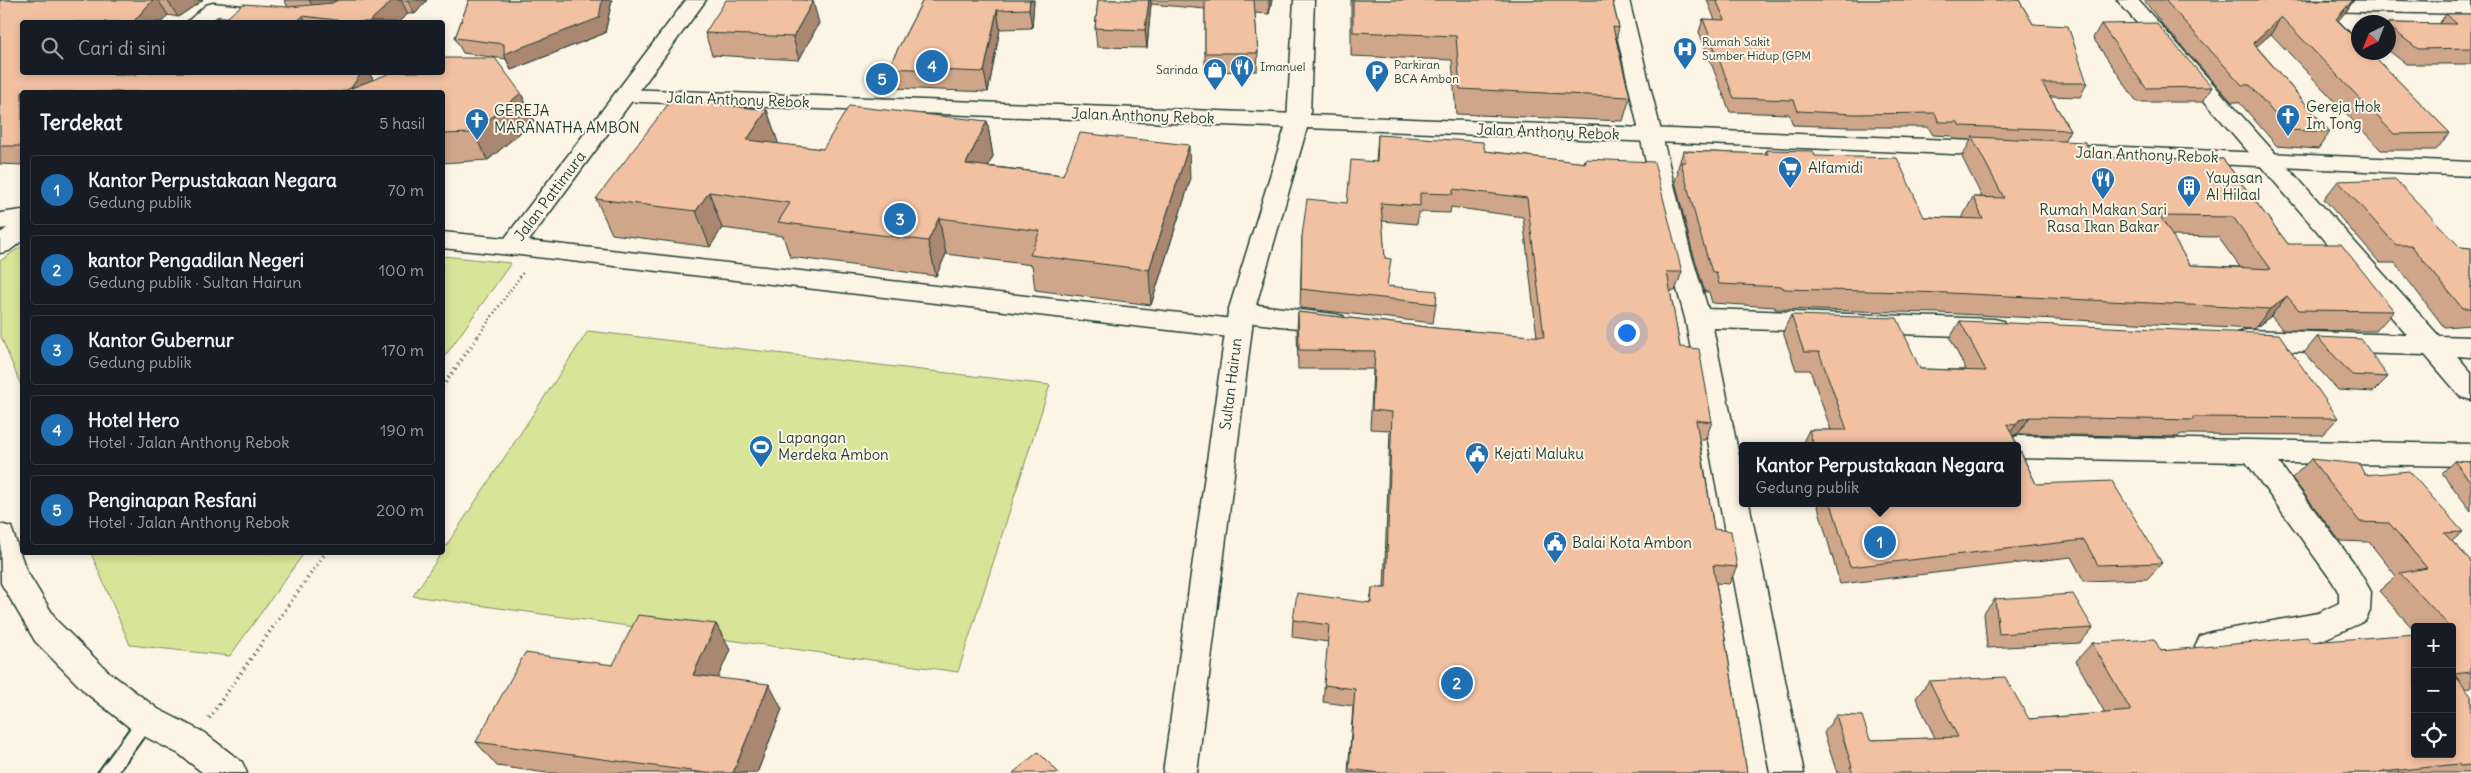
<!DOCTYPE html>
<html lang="id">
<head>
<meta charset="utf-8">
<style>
  :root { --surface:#171b24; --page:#20242c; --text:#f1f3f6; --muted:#9ea1a6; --line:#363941; --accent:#1f6fb2 }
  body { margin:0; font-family:Delius,sans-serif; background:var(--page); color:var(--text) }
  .controls { position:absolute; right:15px; bottom:15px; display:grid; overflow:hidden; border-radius:5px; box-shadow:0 2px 8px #0003 }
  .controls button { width:45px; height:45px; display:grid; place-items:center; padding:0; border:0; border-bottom:1px solid var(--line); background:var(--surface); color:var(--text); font:25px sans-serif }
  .compass { position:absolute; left:2351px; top:15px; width:45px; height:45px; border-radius:50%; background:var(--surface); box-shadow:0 2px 8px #0003; rotate:223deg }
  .you { position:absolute; left:1626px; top:332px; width:18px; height:18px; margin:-12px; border:4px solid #fff; border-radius:50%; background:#1a73e8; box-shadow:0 0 0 8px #1a73e833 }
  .badge { display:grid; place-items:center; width:32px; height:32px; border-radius:50%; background:var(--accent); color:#fff; font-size:16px; font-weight:700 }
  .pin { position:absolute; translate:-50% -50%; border:2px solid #fff; box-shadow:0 1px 5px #0006 }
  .popup { position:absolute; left:1739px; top:442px; width:282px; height:65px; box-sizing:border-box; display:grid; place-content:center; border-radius:5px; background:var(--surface); filter:drop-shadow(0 1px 4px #0005); font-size:16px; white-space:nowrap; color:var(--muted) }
  .popup b { font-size:19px; color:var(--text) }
  .popup::after { content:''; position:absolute; left:50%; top:100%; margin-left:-10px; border:10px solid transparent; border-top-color:var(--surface) }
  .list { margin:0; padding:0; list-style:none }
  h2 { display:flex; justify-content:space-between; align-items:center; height:65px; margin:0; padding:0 20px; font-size:21px }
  h2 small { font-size:16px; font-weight:400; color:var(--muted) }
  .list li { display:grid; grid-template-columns:32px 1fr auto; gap:15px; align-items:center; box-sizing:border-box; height:70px; margin:0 10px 10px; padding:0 10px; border:1px solid var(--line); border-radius:5px }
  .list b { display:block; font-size:19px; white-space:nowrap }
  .list p { margin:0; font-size:16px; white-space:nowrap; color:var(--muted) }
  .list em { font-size:16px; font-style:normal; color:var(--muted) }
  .icon { flex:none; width:28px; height:28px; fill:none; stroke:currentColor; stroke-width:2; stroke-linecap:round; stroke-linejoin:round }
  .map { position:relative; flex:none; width:2471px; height:773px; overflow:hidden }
  .search { position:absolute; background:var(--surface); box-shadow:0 2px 8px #0003; left:20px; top:20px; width:425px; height:55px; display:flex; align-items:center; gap:12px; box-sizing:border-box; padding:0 18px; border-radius:5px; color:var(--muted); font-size:19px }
  .panel { position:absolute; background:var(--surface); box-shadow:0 2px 8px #0003; left:20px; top:90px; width:425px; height:465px; border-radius:5px }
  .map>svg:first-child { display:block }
</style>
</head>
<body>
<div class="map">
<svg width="2471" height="773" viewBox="0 0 2471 773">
  <rect width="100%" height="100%" fill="#fcf5e5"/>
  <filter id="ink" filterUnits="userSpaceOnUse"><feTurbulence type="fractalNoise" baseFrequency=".02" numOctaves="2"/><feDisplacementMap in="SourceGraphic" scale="10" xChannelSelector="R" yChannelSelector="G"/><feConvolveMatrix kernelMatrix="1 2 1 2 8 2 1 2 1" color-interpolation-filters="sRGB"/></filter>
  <g filter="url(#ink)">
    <g fill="#d8e497" stroke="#7c9066">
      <path d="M22,246V388L0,334V261Z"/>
      <path d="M443,256L511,263L443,359L442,256Z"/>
      <path d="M588,331L1050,385L958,672L413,596Z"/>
      <path d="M91,553H304L230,656L130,645Z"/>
    </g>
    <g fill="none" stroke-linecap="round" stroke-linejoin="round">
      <g stroke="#1f3d34" stroke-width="4">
        <path id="service" d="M146,712L152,715L154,720L152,725L117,773H98L140,715Z"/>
      </g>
      <g stroke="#1f3d34" stroke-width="3">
        <g id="minor">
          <path d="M1609,0H1629L1690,250L1708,309L1994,319L2003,321L2007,328L2003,335L1994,337L1713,328L1742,471V503H1749L1804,773H1770L1685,318L1666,250Z"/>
          <path d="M2117,0H2138L2439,336L2471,337V357L2457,356L2471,372V400L2461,397L2425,355L2247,350L2238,347L2234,340L2238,333L2247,330L2407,335Z"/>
          <path d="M2308,0L2471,2V14L2313,11L2306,9L2303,5Z"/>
          <path d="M213,3L273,9L280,11L283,15L280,19L273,21L218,16L209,22H187L206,5Z"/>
          <path d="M625,89L1298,114L1306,116L1309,121L1306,126L1298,128L617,101L614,96L617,91Z"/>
          <path d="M511,239L1234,319L1228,312L1232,305L1241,303L1334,314L1343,316L1347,323L1343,330L1334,332L1245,322L1251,329L1247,336L1238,338L502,253L499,247L502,241Z"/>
          <path d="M2018,436L2471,444V466L2279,463L2354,563L2366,583L2371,592L2370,611L2365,621L2322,640L2211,660L2200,656L2195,646L2200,636L2211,632L2318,613L2339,603V593L2332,581L2246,462L2018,458V446H2004L2008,439Z"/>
        </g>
      </g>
      <g stroke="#1f3d34" stroke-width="3">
        <g id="tertiary">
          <path d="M1294,0H1314L1310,115L2003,142L2011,144L2015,149L2011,154L2003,156L1307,128L1254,312L1197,773H1163L1228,312L1287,121Z"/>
          <path d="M2054,144L2471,162V176L2046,156L2042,151L2046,146Z"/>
        </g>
      </g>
      <g stroke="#1f3d34" stroke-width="3">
        <g id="secondary">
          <path d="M686,0H706L520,253L511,255L442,248V232L505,238Z"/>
          <path d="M22,210V226L0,229V213Z"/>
        </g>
      </g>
      <g stroke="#1f3d34" stroke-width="3">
        <g id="primary">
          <path d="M22,222V241L9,251L0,253V233L13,224Z"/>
          <path d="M0,524L11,527L26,570L57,621L110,673L158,709L203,732L242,762L247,773H203L179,754L134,731L86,693L35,641L1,583Z"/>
        </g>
      </g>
      <path stroke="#1f3d34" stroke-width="2.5" stroke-dasharray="1 3" stroke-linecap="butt" d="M478,336L524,271"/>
      <g stroke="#1f3d34" stroke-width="4" stroke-dasharray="1 4.5" stroke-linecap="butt">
        <path d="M442,387L479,335"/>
        <path d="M209,718L326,552"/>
      </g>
      <use href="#service" fill="#fcf5e5" fill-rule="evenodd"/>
      <use href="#minor" fill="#fcf5e5" fill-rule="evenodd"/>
      <use href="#tertiary" fill="#fcf5e5" fill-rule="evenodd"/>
      <use href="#secondary" fill="#fcf5e5" fill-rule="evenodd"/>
      <use href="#primary" fill="#fcf5e5" fill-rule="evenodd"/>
    </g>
    <g fill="#cfa68a" stroke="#1f3d34" fill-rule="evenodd">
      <path d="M0,0H203L178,17L168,15L22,22L125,75H136L138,72H369L373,80L521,93L534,121L488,160L442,163V92H22V165L0,164Z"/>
      <path d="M284,0H427L415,14H408L398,22H222L288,7Z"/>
      <path d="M469,0H612L605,33L511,70L506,59L463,53L455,38Z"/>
      <path d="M923,0H1034L1032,28L1000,29L988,92L892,88L888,68Z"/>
      <path d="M1098,0H1272L1269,14L1255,13L1258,53L1257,71L1205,72V9L1151,4L1147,48L1097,47L1095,28Z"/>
      <path d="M1351,0H1613V3L1619,28L1616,39L1630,97L1623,121L1456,114L1452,60L1351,56Z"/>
      <path d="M1707,0H2019L2033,24L2087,83L2080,97L2050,96L2070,130L2064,141L2094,158L2223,159L2288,244L2394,311L2376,331L2283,330L2271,316L2254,329L1938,313L1775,309V307L1712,303L1709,292H1705L1692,250L1675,181L1678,173L1677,171L1683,151L1765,154L1766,150L1815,156L1924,217L1963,218V216L1973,197H1982L1962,157L1971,140L1953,139L1952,136L1933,135L1928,127H1849L1793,125L1789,114L1730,112L1699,32L1703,19L1715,20ZM2172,236L2218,237L2240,267L2190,265Z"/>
      <path d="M2144,0H2354L2345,13L2338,20L2450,133L2436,150H2381L2271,34L2256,46L2330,132L2318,149L2277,146L2239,102H2232L2162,24Z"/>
      <path d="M2446,14H2471V64H2406L2388,50V23L2439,24Z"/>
      <path d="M819,23L799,60L712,55L705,33Z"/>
      <path d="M2101,24L2212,87L2203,102H2137L2093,38Z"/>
      <path d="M767,110L778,144L823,149L987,121L993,156L988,166L1063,175L1190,181L1151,305L1035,290L1032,265L946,254L936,276L790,257L783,236L722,228L710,247L612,234L596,199Z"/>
      <path d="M1378,135L1485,151L1584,163L1585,159L1682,272L1675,291H1670L1680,347L1712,422L1705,440H1700L1714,529L1737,567L1729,584L1716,583L1747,773H1348L1353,706L1323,702L1328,642L1292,637L1293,620L1370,602L1372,588H1384L1390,430L1370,429L1373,369H1298L1297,330L1298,312L1435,328L1537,337L1523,217L1451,207L1450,213L1419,212L1417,224L1382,221L1387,286L1436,304L1433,323L1300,308L1302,236L1347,203L1376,162Z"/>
      <path d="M2338,181L2460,247L2471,248V325L2444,327L2395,263H2380L2324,199Z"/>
      <path d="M1791,315L1920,369L1966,370L1950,338L1960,321L2338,418L2322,435L2181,434L2178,437L2018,434L2013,436L2036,484L2162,563L2147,579L2084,581L2071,557L1840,584L1817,503H2018V446H1801L1809,430H1831L1810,370H1796L1783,332Z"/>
      <path d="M2317,337L2388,377L2373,392L2338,390L2304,353Z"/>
      <path d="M2311,459L2365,475L2463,532L2452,541L2471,561V688L2465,689L2471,696V773H1837L1824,733L1836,715L1870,740L1935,738L1916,698L1929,681L2029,719L2105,713L2076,661L2092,643L2161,651L2311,642L2452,754V627H2415V631L2379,591L2396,576L2369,542L2340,541L2292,478Z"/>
      <path d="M2454,461L2471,462V511L2442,473Z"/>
      <path d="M1995,599L2093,628L2080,643L1987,648L1984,613Z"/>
      <path d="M716,624L730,650L717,678L782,709L757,773H547L497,766L476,742L613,665Z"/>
    </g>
    <g fill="#a98771" stroke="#1f3d34">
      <path d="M153,0H158L168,15L162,22H133Z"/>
      <path d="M167,0H203L178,17Z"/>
      <path d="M309,0H346L316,11Z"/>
      <path d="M393,0H401L408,14L398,22H369Z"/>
      <path d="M407,0H427L415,14Z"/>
      <path d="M602,0H612L605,33L511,70L504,54Z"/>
      <path d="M1030,0H1034L1032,28L1029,9Z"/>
      <path d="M1149,0H1151V4L1147,48L1145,30Z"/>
      <path d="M1269,0H1272L1269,14Z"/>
      <path d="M2353,0H2354L2345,13L2325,35L2336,19Z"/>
      <path d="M813,1L819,23L799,60L793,37Z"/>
      <path d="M997,10L1000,29L988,92L984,72Z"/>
      <path d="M303,16L306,22H296Z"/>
      <path d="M2281,17L2271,34L2242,59L2253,43Z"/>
      <path d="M97,72H123L131,83Z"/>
      <path d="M362,72H369L376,86L348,92Z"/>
      <path d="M521,93L534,121L488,160L473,133Z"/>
      <path d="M767,110L779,145L747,140Z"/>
      <path d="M987,121L993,156L973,199L966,164Z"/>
      <path d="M1189,145L1190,181L1151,305L1149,270Z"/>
      <path d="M709,192L722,228L710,247L696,211Z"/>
      <path d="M939,218L946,254L936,276L928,241Z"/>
      <path d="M2287,296L2271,316L2254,329L2270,309Z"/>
      <path d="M2030,417L2018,434L2007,437L2004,442L2019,420Z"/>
      <path d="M716,624L730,650L708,700L693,675Z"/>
      <path d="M769,684L782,709L757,773H733Z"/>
    </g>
    <g fill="#f1c1a1" stroke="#1f3d34" fill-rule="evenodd">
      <path d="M0,0H153L133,22H22V72H112L113,75H136L138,72H362L351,88L342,92H22V146H0Z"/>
      <path d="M338,0H393L369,22H352L303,16L296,22H222L243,4L289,7L332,3Z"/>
      <path d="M469,0H602L599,18L504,54V44L455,38Z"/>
      <path d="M726,0H801L813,1L793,37L705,33Z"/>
      <path d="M923,0H1030L1029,9L997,10L984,72L888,68Z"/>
      <path d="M1098,0H1149L1145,30L1095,28Z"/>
      <path d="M1205,0H1254L1258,53H1205Z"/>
      <path d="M1353,0H1612L1619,28L1613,27L1630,97L1460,89L1456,36L1353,32Z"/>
      <path d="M1716,0H2019L2033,24L2068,26L2087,83H2042L2070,130L1960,126L1958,122H1939L1935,113L1854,114L1798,111L1794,100L1734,98L1703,19L1725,20Z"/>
      <path d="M2165,0H2353L2336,19L2358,41V52H2370L2450,133L2394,134L2281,17L2253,43L2330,132L2288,130L2250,85H2242L2172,8Z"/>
      <path d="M2446,14H2471V48L2418,49L2388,26V23L2457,24Z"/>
      <path d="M2156,23L2212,87L2146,88L2101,24Z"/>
      <path d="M442,58H495L521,93L473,133L442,134V92H341L393,72H442Z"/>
      <path d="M672,99L767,110L747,140L823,149L849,106L987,121L966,164L1063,175L1080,133L1189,145L1149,270L1030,255L1040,231L939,218L928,241L778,222L790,203L709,192L696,211L596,199Z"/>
      <path d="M1378,135L1483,142L1485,151L1586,163L1585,159L1654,162L1682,272H1667L1680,347L1699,349L1712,422L1696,420L1714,529L1731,531L1737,567L1713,565L1747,773H1381L1349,769L1355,689L1324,685L1329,625L1293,620L1297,593L1371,603L1372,588H1386L1392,412L1372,410L1375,351L1299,350L1298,312L1435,328L1544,337L1527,198L1453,189V194L1420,193V206L1381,203L1385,258L1391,259L1387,286L1437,291L1436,304L1301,289L1302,236L1307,199L1347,203L1351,160L1377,162Z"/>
      <path d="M1972,137L2085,142L2094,158L2223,159L2288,244H2341L2394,311L2299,310L2287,296L2270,309L1949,293L1784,289L1783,287L1719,284L1716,272H1712L1699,230L1681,162H1686L1683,151L1768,154L1766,150L1813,151L1815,156L1897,158L1924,217L1983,219L1973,197L2004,198ZM2160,216L2233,217L2271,269L2190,265Z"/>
      <path d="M2395,179L2460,247L2471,248V308H2462L2411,245H2396L2338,181Z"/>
      <path d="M1791,315L1897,318L1920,369L1986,371L1960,321L2279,334L2338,418L2193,417V420L2030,417L2019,420L2016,425L2007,424L2036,484L2112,481L2162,563L2098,565L2084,540L1850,567L1831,503H2018V446H1814L1809,430H1847L1819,352H1804Z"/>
      <path d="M2317,337L2361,339L2388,377L2352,375Z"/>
      <path d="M2311,459L2359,464L2365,475L2409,471L2463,532L2444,533L2471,561V672L2454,674L2471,696V765L2460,766L2459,764L2372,773H1853L1850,767H1852L1836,715L1862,716L1870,740L1958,737L1929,681L2005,677L2029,719L2131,711L2092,643L2154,639L2161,651L2307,637L2311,642L2415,634V754H2452V632L2454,631L2452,629V627H2450L2400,573L2427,568L2389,523L2360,522Z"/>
      <path d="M2454,461L2471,462V482Z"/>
      <path d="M2073,594L2093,628L1999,634L1995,599Z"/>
      <path d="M638,615L716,624L693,675L769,684L733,773H706L476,742L525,653L613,665Z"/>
      <path d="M1038,752L1059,773H1013Z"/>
    </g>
  </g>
  <defs>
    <g id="hospital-pin" transform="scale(1.25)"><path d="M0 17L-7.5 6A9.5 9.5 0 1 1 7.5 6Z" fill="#1f6fb2" stroke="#fcf5e5"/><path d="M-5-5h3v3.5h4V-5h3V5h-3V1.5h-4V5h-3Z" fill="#fff"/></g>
    <g id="restaurant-pin" transform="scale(1.25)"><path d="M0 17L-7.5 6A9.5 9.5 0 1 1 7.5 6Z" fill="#1f6fb2" stroke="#fcf5e5"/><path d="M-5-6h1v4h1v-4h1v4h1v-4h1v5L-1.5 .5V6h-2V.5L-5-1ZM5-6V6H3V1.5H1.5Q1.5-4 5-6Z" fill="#fff"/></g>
    <g id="shop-pin" transform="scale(1.25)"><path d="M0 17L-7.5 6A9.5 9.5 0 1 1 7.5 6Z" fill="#1f6fb2" stroke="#fcf5e5"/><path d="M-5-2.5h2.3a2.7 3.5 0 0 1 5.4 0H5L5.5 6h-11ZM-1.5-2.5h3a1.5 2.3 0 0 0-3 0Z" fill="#fff"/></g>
    <g id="parking-pin" transform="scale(1.25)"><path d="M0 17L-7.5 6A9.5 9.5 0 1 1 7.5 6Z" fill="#1f6fb2" stroke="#fcf5e5"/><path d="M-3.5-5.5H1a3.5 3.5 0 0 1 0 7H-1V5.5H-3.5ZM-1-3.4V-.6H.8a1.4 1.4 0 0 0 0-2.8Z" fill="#fff"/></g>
    <g id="church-pin" transform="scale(1.25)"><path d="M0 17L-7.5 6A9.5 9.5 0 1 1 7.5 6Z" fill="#1f6fb2" stroke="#fcf5e5"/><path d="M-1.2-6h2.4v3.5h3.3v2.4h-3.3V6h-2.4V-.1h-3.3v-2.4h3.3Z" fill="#fff"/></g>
    <g id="supermarket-pin" transform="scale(1.25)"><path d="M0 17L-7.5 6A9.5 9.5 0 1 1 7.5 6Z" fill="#1f6fb2" stroke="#fcf5e5"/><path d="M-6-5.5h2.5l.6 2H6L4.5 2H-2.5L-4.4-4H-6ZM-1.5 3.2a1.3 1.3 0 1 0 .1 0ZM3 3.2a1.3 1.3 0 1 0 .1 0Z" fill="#fff"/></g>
    <g id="building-pin" transform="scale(1.25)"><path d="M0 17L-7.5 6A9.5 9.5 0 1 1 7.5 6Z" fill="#1f6fb2" stroke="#fcf5e5"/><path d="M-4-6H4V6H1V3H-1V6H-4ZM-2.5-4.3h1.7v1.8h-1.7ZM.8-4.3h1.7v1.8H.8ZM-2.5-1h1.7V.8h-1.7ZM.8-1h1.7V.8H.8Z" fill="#fff"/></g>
    <g id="stadium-pin" transform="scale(1.25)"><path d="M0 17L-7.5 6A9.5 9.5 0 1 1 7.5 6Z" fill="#1f6fb2" stroke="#fcf5e5"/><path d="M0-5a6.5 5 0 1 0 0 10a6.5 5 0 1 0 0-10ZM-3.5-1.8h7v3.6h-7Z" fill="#fff"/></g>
    <g id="civic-pin" transform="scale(1.25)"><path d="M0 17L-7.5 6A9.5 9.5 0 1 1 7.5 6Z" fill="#1f6fb2" stroke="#fcf5e5"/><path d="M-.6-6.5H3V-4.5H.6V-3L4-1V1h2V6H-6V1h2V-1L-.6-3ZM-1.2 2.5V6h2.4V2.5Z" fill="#fff"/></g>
  </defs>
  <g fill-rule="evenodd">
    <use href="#hospital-pin" x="1685" y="49"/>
    <use href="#restaurant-pin" x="1242" y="67"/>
    <use href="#shop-pin" x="1215" y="70"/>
    <use href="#parking-pin" x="1377" y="72"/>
    <use href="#church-pin" x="2288" y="116"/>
    <use href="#church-pin" x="477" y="120"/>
    <use href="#supermarket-pin" x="1790" y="168"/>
    <use href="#restaurant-pin" x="2103" y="179"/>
    <use href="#building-pin" x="2189" y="187"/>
    <use href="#stadium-pin" x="761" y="447"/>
    <use href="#civic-pin" x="1477" y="454"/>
    <use href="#civic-pin" x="1555" y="543"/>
  </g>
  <g text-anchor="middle" stroke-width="4" stroke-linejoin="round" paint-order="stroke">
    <g font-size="12" fill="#1f3d34" stroke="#fcf5e5" text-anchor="start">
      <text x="1702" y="46">Rumah Sakit<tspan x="1702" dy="14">Sumber Hidup (GPM</tspan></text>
      <text x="1394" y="69">Parkiran<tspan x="1394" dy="14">BCA Ambon</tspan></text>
      <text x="1260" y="71">Imanuel</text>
      <text x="1198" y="74" text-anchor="end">Sarinda</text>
    </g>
    <g font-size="15" fill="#1f3d34" stroke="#fcf5e5">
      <text transform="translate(738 100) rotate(2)" y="5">Jalan Anthony Rebok</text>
      <text transform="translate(1143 116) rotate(2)" y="5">Jalan Anthony Rebok</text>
      <text transform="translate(1548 132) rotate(2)" y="5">Jalan Anthony Rebok</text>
      <text transform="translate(2147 155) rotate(2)" y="5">Jalan Anthony Rebok</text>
      <text transform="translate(550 196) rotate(-53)" y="5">Jalan Pattimura</text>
      <text transform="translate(1231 384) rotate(-83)" y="5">Sultan Hairun</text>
    </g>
    <g font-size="15" fill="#1f3d34" stroke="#fcf5e5" text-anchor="start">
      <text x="2306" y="112">Gereja Hok<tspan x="2306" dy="17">Im Tong</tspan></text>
      <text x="494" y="116">GEREJA<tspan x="494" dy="17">MARANATHA AMBON</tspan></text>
      <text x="1808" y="173">Alfamidi</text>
      <text x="2206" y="183">Yayasan<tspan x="2206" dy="17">Al Hilaal</tspan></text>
      <text x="2103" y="215" text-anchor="middle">Rumah Makan Sari<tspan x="2103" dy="17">Rasa Ikan Bakar</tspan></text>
      <text x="778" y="443">Lapangan<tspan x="778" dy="17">Merdeka Ambon</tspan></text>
      <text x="1494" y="459">Kejati Maluku</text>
      <text x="1572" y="548">Balai Kota Ambon</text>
    </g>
  </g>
</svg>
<div class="controls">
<button>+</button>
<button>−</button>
<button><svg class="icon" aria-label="locate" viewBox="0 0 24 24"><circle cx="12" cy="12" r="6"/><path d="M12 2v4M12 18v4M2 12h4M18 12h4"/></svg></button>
</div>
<svg class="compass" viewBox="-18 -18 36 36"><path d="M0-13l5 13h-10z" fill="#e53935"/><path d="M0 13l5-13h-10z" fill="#9ea1a6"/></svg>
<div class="you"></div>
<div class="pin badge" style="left:1880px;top:542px">1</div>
<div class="popup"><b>Kantor Perpustakaan Negara</b>Gedung publik</div>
<div class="pin badge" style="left:1457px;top:683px">2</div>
<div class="pin badge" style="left:900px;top:219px">3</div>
<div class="pin badge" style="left:932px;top:66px">4</div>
<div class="pin badge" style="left:882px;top:79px">5</div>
<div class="search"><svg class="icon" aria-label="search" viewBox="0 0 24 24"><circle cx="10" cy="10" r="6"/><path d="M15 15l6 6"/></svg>Cari di sini</div>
<section class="panel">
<h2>Terdekat<small>5 hasil</small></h2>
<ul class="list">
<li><span class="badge">1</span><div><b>Kantor Perpustakaan Negara</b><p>Gedung publik</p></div><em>70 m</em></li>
<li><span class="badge">2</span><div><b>kantor Pengadilan Negeri</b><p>Gedung publik · Sultan Hairun</p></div><em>100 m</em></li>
<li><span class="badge">3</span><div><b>Kantor Gubernur</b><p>Gedung publik</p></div><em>170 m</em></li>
<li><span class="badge">4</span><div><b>Hotel Hero</b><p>Hotel · Jalan Anthony Rebok</p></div><em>190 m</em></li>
<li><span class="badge">5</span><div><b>Penginapan Resfani</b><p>Hotel · Jalan Anthony Rebok</p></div><em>200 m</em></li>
</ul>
</section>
</div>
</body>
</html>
